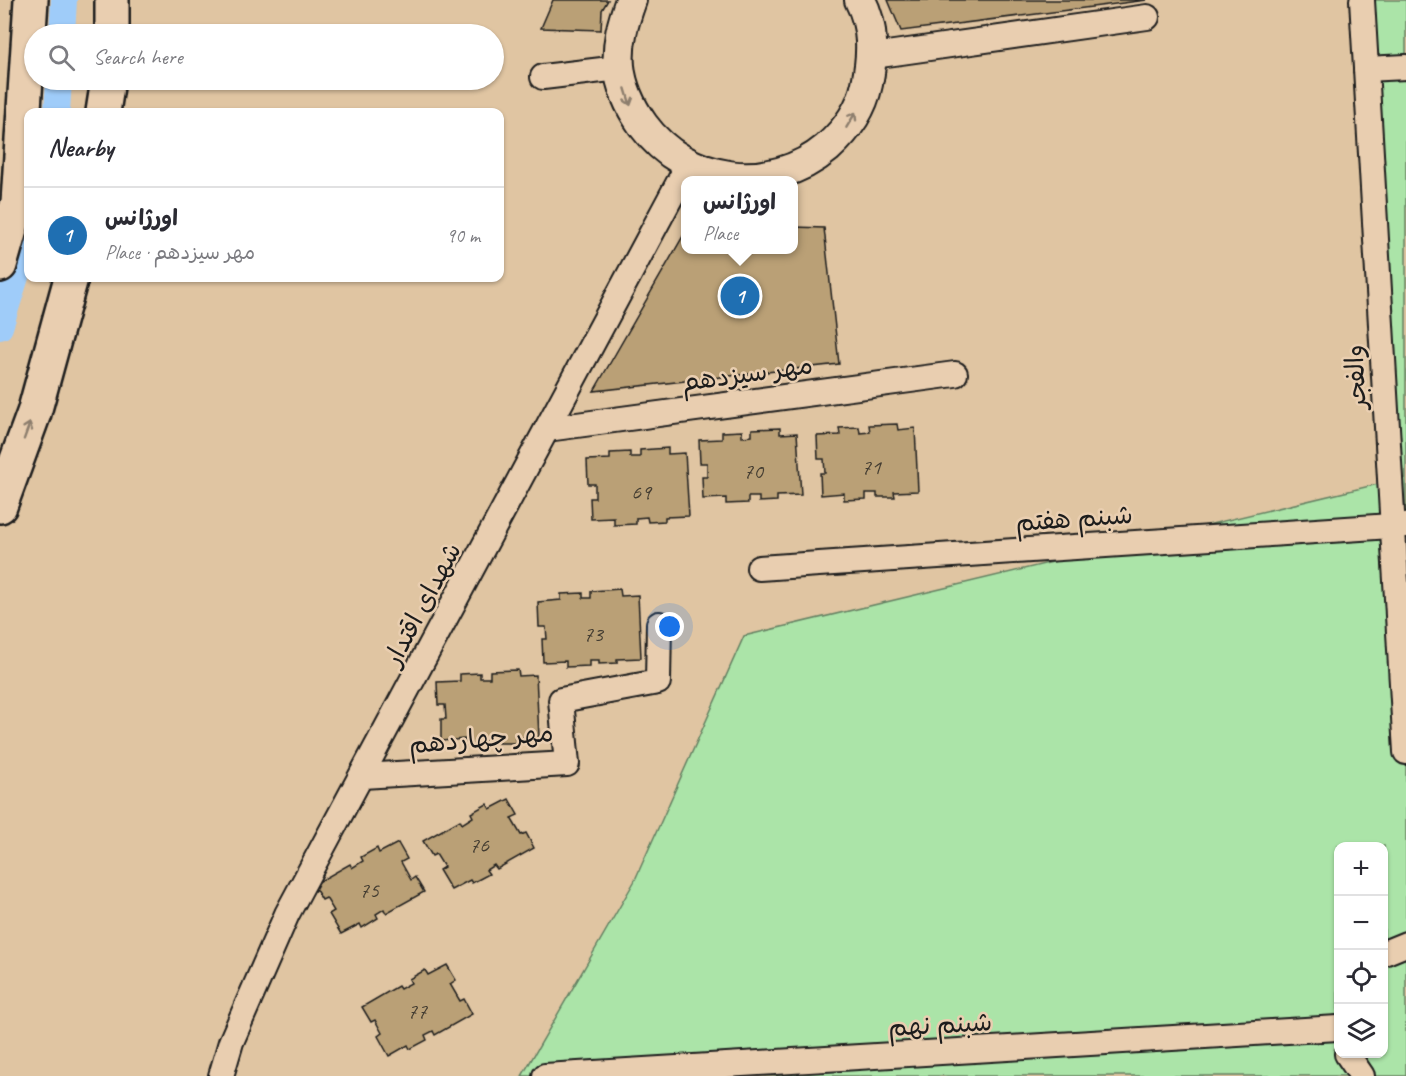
<!DOCTYPE html>
<html lang="en">
<head>
<meta charset="utf-8">
<style>
  :root { --surface:#fff; --page:#f2f2f3; --text:#2b2b33; --muted:#7c7c81; --line:#e1e1e2; --accent:#1f6fb2 }
  body { margin:0; font-family:Caveat,"Playpen Sans Arabic",sans-serif; background:var(--page); color:var(--text) }
  .controls { position:absolute; right:18px; bottom:18px; display:grid; overflow:hidden; border-radius:12px; box-shadow:0 2px 4px #0004 }
  .controls button { width:54px; height:54px; display:grid; place-items:center; padding:0; border:0; border-bottom:2px solid var(--line); background:var(--surface); color:var(--text); font:30px sans-serif }
  .you { position:absolute; left:670px; top:627px; width:21px; height:21px; margin:-15px; border:4px solid #fff; border-radius:50%; background:#1a73e8; box-shadow:0 0 0 9px #1a73e833 }
  .badge { display:grid; place-items:center; width:39px; height:39px; border-radius:50%; background:var(--accent); color:#fff; font-size:20px; font-weight:700 }
  .pin { position:absolute; translate:-50% -50%; border:3px solid #fff; box-shadow:0 2px 6px #0006 }
  .popup { position:absolute; left:681px; top:176px; width:117px; height:78px; box-sizing:border-box; display:grid; place-content:center; border-radius:12px; background:var(--surface); filter:drop-shadow(0 2px 4px #0005); font-size:20px; white-space:nowrap; color:var(--muted) }
  .popup b { font-size:22px; color:var(--text) }
  .popup::after { content:''; position:absolute; left:50%; top:100%; margin-left:-12px; border:12px solid transparent; border-top-color:var(--surface) }
  .list { margin:0; padding:0; list-style:none }
  h2 { display:flex; justify-content:space-between; align-items:center; height:78px; margin:0; padding:0 24px; font-size:26px }
  h2 small { font-size:20px; font-weight:400; color:var(--muted) }
  .list li { display:grid; grid-template-columns:39px 1fr auto; gap:18px; align-items:center; box-sizing:border-box; height:96px; padding:0 24px; border-top:2px solid var(--line) }
  .list b { display:block; font-size:22px; white-space:nowrap }
  .list p { margin:0; font-size:20px; white-space:nowrap; color:var(--muted) }
  .list em { font-size:20px; font-style:normal; color:var(--muted) }
  .icon { flex:none; width:33px; height:33px; fill:none; stroke:currentColor; stroke-width:2; stroke-linecap:round; stroke-linejoin:round }
  .map { position:relative; flex:none; width:1406px; height:1076px; overflow:hidden }
  .search { position:absolute; background:var(--surface); box-shadow:0 2px 4px #0004; left:24px; top:24px; width:480px; height:66px; display:flex; align-items:center; gap:15px; box-sizing:border-box; padding:0 21px; border-radius:33px; color:var(--muted); font-size:22px }
  .panel { position:absolute; background:var(--surface); box-shadow:0 2px 4px #0004; left:24px; top:108px; width:480px; height:174px; border-radius:12px }
  .map>svg:first-child { display:block }
</style>
</head>
<body>
<div class="map">
<svg width="1406" height="1076" viewBox="0 0 1406 1076">
  <rect width="100%" height="100%" fill="#e0c5a2"/>
  <filter id="ink" filterUnits="userSpaceOnUse"><feTurbulence type="fractalNoise" baseFrequency=".0167" numOctaves="2"/><feDisplacementMap in="SourceGraphic" scale="12" xChannelSelector="R" yChannelSelector="G"/><feConvolveMatrix kernelMatrix="1 2 1 2 8 2 1 2 1" color-interpolation-filters="sRGB"/></filter>
  <g filter="url(#ink)">
    <path fill="#abe4a8" stroke="#648062" stroke-width="1.5" fill-rule="evenodd" d="M1366,0H1406V1076H522L634,882L744,636L1395,480ZM1338,846H1384V1054H1338Z"/>
    <g fill="none" stroke-linecap="round" stroke-linejoin="round">
      <g stroke="#9fccf9" stroke-width="26">
        <path d="M62,34L64,0"/>
        <path d="M57,112L59,80"/>
        <path d="M0,327L28,239"/>
      </g>
    </g>
    <g fill="#baa076" stroke="#1c1c1c" stroke-width="1.5">
      <path d="M553,0H608L602,10L601,30L541,28Z"/>
      <path d="M888,0H1147L901,31Z"/>
      <path d="M794,227L824,228L839,364L594,391L686,231V250H794Z"/>
      <path d="M897,424L898,430L915,428L918,491L894,492L895,497H877V493H866V499L844,500V493L821,495L820,473H825L824,459H818L817,436L840,435L839,428L859,427L860,433L870,432L869,425Z"/>
      <path d="M780,428V434L797,433L801,495L777,496V501L759,502V497H748V503L726,504V498L703,499L702,477H707V463H700L699,440L722,439V432L742,431V437L752,436V429Z"/>
      <path d="M668,448V454L685,453L689,516L665,517V521L648,522L647,517L636,518V524L614,525V518L591,519L590,498H595V484H588L587,460L610,459V453L630,452V457H640V450Z"/>
      <path d="M620,589L621,596L638,595L641,658L617,659V663L599,664V660H589V666L566,667V661L543,662L542,639H547L546,627H539L538,602L561,600V594L583,593V598H591V591Z"/>
      <path d="M518,670L519,676L536,675L539,737L515,738L516,743H498V739H486L487,745L465,746V739L441,741V719H446L445,705H438L437,682L460,681V674L480,673V678H490V671Z"/>
      <path d="M509,799L518,815L511,818L521,835L526,833L534,848L497,869L494,865L486,870L489,874L472,883L470,880L451,890L439,870L444,867L436,854L432,856L423,841L460,820L462,824L473,817L471,813L487,804L490,809Z"/>
      <path d="M398,843L407,859L401,862L411,880L415,877L424,892L386,913L384,909L376,914L378,918L362,928L360,924L341,934L329,914L334,911L326,898L322,900L313,885L350,864L352,868L363,861L361,857L377,848L379,853Z"/>
      <path d="M447,965L456,980L450,984L460,1001L464,999L472,1014L435,1035L433,1031L425,1035L427,1040L410,1049L408,1045L389,1056L378,1036L382,1033L375,1020L371,1022L362,1007L398,986L400,989L411,983L409,979L425,970L428,975Z"/>
    </g>
    <g fill="none" stroke-linecap="round" stroke-linejoin="round">
      <g stroke="#1c1c1c" stroke-width="28">
        <g id="minor">
          <path d="M1362,0L1406,752"/>
          <path d="M873,56L1147,17"/>
          <path d="M1366,69L1406,67"/>
          <path d="M543,77L619,68"/>
          <path d="M547,429L955,374"/>
          <path d="M759,568L1406,525"/>
          <path d="M362,776L567,764L561,700L658,682L659,624"/>
          <path d="M1384,953L1406,944"/>
          <path d="M1347,1054L1362,1076"/>
          <path d="M221,1076L231,1042L287,914L688,165"/>
          <path d="M545,1076L1338,1028"/>
        </g>
      </g>
      <g stroke="#1c1c1c" stroke-width="34">
        <path id="tertiary" d="M631,0C623,22 617,43 619,66C621,87 631,108 643,125C686,184 771,195 827,148C846,131 862,109 867,84C873,55 874,27 860,0"/>
      </g>
      <g stroke="#1c1c1c" stroke-width="38">
        <g id="primary">
          <path d="M112,34V0"/>
          <path d="M103,112L108,80"/>
          <path d="M0,265L18,202L31,0"/>
          <path d="M0,506L34,413L71,278"/>
        </g>
      </g>
      <use href="#minor" stroke="#e9ceb0" stroke-width="24"/>
      <use href="#tertiary" stroke="#e9ceb0" stroke-width="30"/>
      <use href="#primary" stroke="#e9ceb0" stroke-width="33"/>
    </g>
    <defs><path id="oneway-shaft" d="M-6 0H5M1.5-3L5.5 0L1.5 3" fill="none" stroke-width="1.6" stroke-linecap="round" stroke-linejoin="round" transform="scale(1.5)"/></defs>
    <g stroke="#8d7e6d">
      <use href="#oneway-shaft" transform="translate(628 97) rotate(73)"/>
      <use href="#oneway-shaft" transform="translate(851 120) rotate(-59)"/>
      <use href="#oneway-shaft" transform="translate(27 431) rotate(-70)"/>
    </g>
  </g>
  <g text-anchor="middle" stroke-width="5" stroke-linejoin="round" paint-order="stroke">
    <g font-size="22" fill="#443d32">
      <text x="871" y="474">71</text>
      <text x="753" y="478">70</text>
      <text x="641" y="499">69</text>
      <text x="593" y="641">73</text>
      <text x="479" y="852">76</text>
      <text x="369" y="897">75</text>
      <text x="417" y="1018">77</text>
    </g>
    <g font-size="26" fill="#1c1c1c" stroke="#e9ceb0">
      <text transform="translate(747 373) rotate(-8)" y="9">مهر سیزدهم</text>
      <text transform="translate(1355 377) rotate(-93)" y="9">والفجر</text>
      <text transform="translate(1074 518) rotate(-4)" y="9">شبنم هفتم</text>
      <text transform="translate(422 604) rotate(-62)" y="9">شهدای اقتدار</text>
      <text transform="translate(481 738) rotate(-5)" y="9">مهر چهاردهم</text>
      <text transform="translate(940 1024) rotate(-3)" y="9">شبنم نهم</text>
    </g>
  </g>
</svg>
<div class="controls">
<button>+</button>
<button>−</button>
<button><svg class="icon" aria-label="locate" viewBox="0 0 24 24"><circle cx="12" cy="12" r="6"/><path d="M12 2v4M12 18v4M2 12h4M18 12h4"/></svg></button>
<button><svg class="icon" aria-label="layers" viewBox="0 0 24 24"><path d="M12 4l9 5-9 5-9-5zM3 14l9 5 9-5"/></svg></button>
</div>
<div class="you"></div>
<div class="pin badge" style="left:740px;top:296px">1</div>
<div class="popup"><b>اورژانس</b>Place</div>
<div class="search"><svg class="icon" aria-label="search" viewBox="0 0 24 24"><circle cx="10" cy="10" r="6"/><path d="M15 15l6 6"/></svg>Search here</div>
<section class="panel">
<h2>Nearby<small></small></h2>
<ul class="list">
<li><span class="badge">1</span><div><b>اورژانس</b><p>Place · مهر سیزدهم</p></div><em>90 m</em></li>
</ul>
</section>
</div>
</body>
</html>
